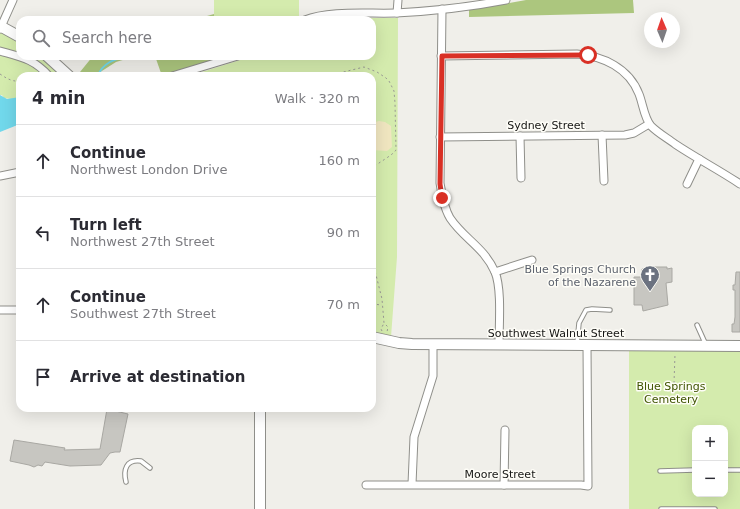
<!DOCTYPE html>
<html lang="en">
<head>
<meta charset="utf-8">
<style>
  :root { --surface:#fff; --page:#f7f7f7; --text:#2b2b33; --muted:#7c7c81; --line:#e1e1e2 }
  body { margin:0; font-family:"DejaVu Sans",sans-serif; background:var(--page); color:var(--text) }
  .controls { position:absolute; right:12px; bottom:12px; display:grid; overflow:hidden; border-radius:8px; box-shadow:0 4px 16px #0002 }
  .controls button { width:36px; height:36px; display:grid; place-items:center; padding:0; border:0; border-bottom:1px solid var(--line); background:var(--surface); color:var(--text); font:20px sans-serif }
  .compass { position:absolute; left:644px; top:12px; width:36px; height:36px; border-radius:50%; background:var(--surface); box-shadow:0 4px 16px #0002; rotate:358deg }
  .stop { position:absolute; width:12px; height:12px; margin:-9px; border:3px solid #d93025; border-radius:50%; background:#fff }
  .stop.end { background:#d93025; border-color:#fff; box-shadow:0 1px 4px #0008 }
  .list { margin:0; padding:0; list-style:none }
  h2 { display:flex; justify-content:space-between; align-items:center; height:52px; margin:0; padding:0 16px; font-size:17px }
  h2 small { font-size:13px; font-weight:400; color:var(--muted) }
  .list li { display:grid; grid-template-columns:26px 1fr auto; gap:12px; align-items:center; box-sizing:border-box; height:72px; padding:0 16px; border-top:1px solid var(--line) }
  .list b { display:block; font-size:15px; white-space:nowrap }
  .list p { margin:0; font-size:13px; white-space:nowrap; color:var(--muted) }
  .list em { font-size:13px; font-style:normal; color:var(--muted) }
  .icon { flex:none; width:22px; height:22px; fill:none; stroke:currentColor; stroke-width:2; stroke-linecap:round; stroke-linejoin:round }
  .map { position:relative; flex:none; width:740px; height:509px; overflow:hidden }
  .search { position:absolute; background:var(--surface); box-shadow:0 4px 16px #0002; left:16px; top:16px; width:360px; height:44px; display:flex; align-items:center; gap:10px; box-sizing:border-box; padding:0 14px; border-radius:12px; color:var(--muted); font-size:15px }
  .panel { position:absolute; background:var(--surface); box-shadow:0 4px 16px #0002; left:16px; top:72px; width:360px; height:340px; border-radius:12px }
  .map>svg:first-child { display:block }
</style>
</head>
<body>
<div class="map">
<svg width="740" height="509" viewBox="0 0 740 509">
  <rect width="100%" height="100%" fill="#f0efea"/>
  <g fill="#d4ebad" fill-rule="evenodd">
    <path d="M214,0H299V19L214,20Z"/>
    <path d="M364,18H398L397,257L391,337L372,332V76H189L253,56H372V20H334Z"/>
    <path d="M0,26L20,37V56H47L69,76H20V97L12,99L4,98L2,95H0Z"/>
    <path d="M629,350L740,351V509H629ZM695,428H725V494H695Z"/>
  </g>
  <g fill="#acc67e">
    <path d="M526,0H633L634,13L469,17V10Z"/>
    <path d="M214,14V20H193Z"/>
    <path d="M93,56H136L116,62L94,76H84L80,72Z"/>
    <path d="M155,56H216L217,60L162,76Z"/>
  </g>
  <path fill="#f0e6c0" d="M379,121L385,122L391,126L392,147L387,151L372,150V123Z"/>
  <path fill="#71d8eb" d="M0,95L7,99L20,97V124L0,132Z"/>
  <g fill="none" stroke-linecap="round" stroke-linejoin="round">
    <path stroke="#71d8eb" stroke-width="2" d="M98,76C102,63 115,59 127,56"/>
  </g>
  <g fill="#c7c6c1" stroke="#a9a8a3">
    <path d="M646,267H667V269L672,268V282L666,283L668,305L643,311L642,305H634V277H642V269H646Z"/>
    <path d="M736,272H740V332H732V324H734L735,317V290H733V285H735Z"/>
    <path d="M107,409L128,414L120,452H115L110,453L101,465L70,466L45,462L42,466L38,465L34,467L29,465L10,461L14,440L65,448L64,450L100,449Z"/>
  </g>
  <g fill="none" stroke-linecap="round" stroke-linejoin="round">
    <g stroke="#8f8f8a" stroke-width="5.5">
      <g id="lane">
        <path d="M697,325L706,345"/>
        <path d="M577,344L579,323L586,310L592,309L610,310"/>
        <path d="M725,470H740"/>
        <path d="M660,471L695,470"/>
        <path d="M126,482C123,470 126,459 141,461L150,468"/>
        <path d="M661,509H715"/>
      </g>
    </g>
    <g stroke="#8f8f8a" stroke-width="9">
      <g id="street">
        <path d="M442,9L440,183C442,195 444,208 450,218C464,239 484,247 495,272C502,289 499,325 499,345"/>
        <path d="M397,13L398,0"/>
        <path d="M305,20C329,10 369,14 396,13C433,11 470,7 506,0"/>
        <path d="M0,29L13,0"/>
        <path d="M0,51C21,57 34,59 49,76"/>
        <path d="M441,56L577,54C603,56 629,68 639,94C643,104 644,118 651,126C658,133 667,138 675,144C696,158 719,170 740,184"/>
        <path d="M172,76L238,56"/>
        <path d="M602,135L604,181"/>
        <path d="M520,136L521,178"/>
        <path d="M440,137L625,135L634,133L649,124"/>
        <path d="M0,176L20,172"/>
        <path d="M687,184L699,159"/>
        <path d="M495,272L532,260"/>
        <path d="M0,310H20"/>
        <path d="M412,484L414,437L433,376V345"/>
        <path d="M366,485H581L588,486L587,345"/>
        <path d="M504,485L505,430"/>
      </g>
    </g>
    <g stroke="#8f8f8a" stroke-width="12">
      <g id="secondary">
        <path d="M0,26L20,37"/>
        <path d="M47,56L69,76"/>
        <path d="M372,337L399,343L412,344L740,346"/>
        <path d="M260,509V408"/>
      </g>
    </g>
    <g stroke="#999894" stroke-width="1" stroke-dasharray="2 3" stroke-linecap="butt">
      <path d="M0,74C6,78 12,82 20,81"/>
      <path d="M314,76L331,75L364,67L377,72L386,78L389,81L394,91L395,103L396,150C393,155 378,163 372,168"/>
      <path d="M372,247L374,255L375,271L382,299L384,323L388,327L387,332"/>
      <path d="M372,304L382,305"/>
      <path d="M382,331L381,329L384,323"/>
      <path d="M674,383L675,354"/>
    </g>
    <use href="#lane" stroke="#fff" stroke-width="3.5"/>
    <use href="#street" stroke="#fff" stroke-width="7"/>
    <use href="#secondary" stroke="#fff" stroke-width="10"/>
  </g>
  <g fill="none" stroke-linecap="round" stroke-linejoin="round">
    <path stroke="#d93025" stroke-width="5" d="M442,198L440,184L442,56L588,55"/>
  </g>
  <defs>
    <g id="church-pin" transform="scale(1)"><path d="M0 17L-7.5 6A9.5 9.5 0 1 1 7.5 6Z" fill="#6b7280" stroke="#fefdf7"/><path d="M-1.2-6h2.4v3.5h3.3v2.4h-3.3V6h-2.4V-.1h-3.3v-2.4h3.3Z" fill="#fff"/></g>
  </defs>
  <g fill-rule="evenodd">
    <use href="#church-pin" x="650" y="275"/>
  </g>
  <g text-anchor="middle" stroke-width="3" stroke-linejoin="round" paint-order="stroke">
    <g font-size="11" fill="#161614" stroke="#fefdf7">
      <text x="546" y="129">Sydney Street</text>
      <text x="556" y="337">Southwest Walnut Street</text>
      <text x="500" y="478">Moore Street</text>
    </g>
    <g font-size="11" fill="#5b616d" stroke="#fefdf7" text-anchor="end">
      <text x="636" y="273">Blue Springs Church<tspan x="636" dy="13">of the Nazarene</tspan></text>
    </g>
    <g font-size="11" fill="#3f5401" stroke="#fefdf7">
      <text x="671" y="390">Blue Springs<tspan x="671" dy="13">Cemetery</tspan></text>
    </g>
  </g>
</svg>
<div class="controls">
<button>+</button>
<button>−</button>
</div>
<svg class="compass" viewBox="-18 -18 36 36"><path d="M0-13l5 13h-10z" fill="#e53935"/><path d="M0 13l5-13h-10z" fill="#7c7c81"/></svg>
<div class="stop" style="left:588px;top:55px"></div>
<div class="stop end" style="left:442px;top:198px"></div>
<div class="search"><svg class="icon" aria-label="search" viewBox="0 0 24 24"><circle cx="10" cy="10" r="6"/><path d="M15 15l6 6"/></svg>Search here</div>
<section class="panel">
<h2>4 min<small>Walk · 320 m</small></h2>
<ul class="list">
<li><svg class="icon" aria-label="ahead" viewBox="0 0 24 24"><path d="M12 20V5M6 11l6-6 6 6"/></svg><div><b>Continue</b><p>Northwest London Drive</p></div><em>160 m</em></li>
<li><svg class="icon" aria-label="left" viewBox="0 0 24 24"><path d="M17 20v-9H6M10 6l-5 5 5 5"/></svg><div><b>Turn left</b><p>Northwest 27th Street</p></div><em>90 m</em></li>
<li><svg class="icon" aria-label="ahead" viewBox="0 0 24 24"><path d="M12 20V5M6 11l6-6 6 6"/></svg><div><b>Continue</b><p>Southwest 27th Street</p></div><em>70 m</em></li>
<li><svg class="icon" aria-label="arrive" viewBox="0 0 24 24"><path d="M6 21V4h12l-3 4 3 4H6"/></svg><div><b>Arrive at destination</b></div></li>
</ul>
</section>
</div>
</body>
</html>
